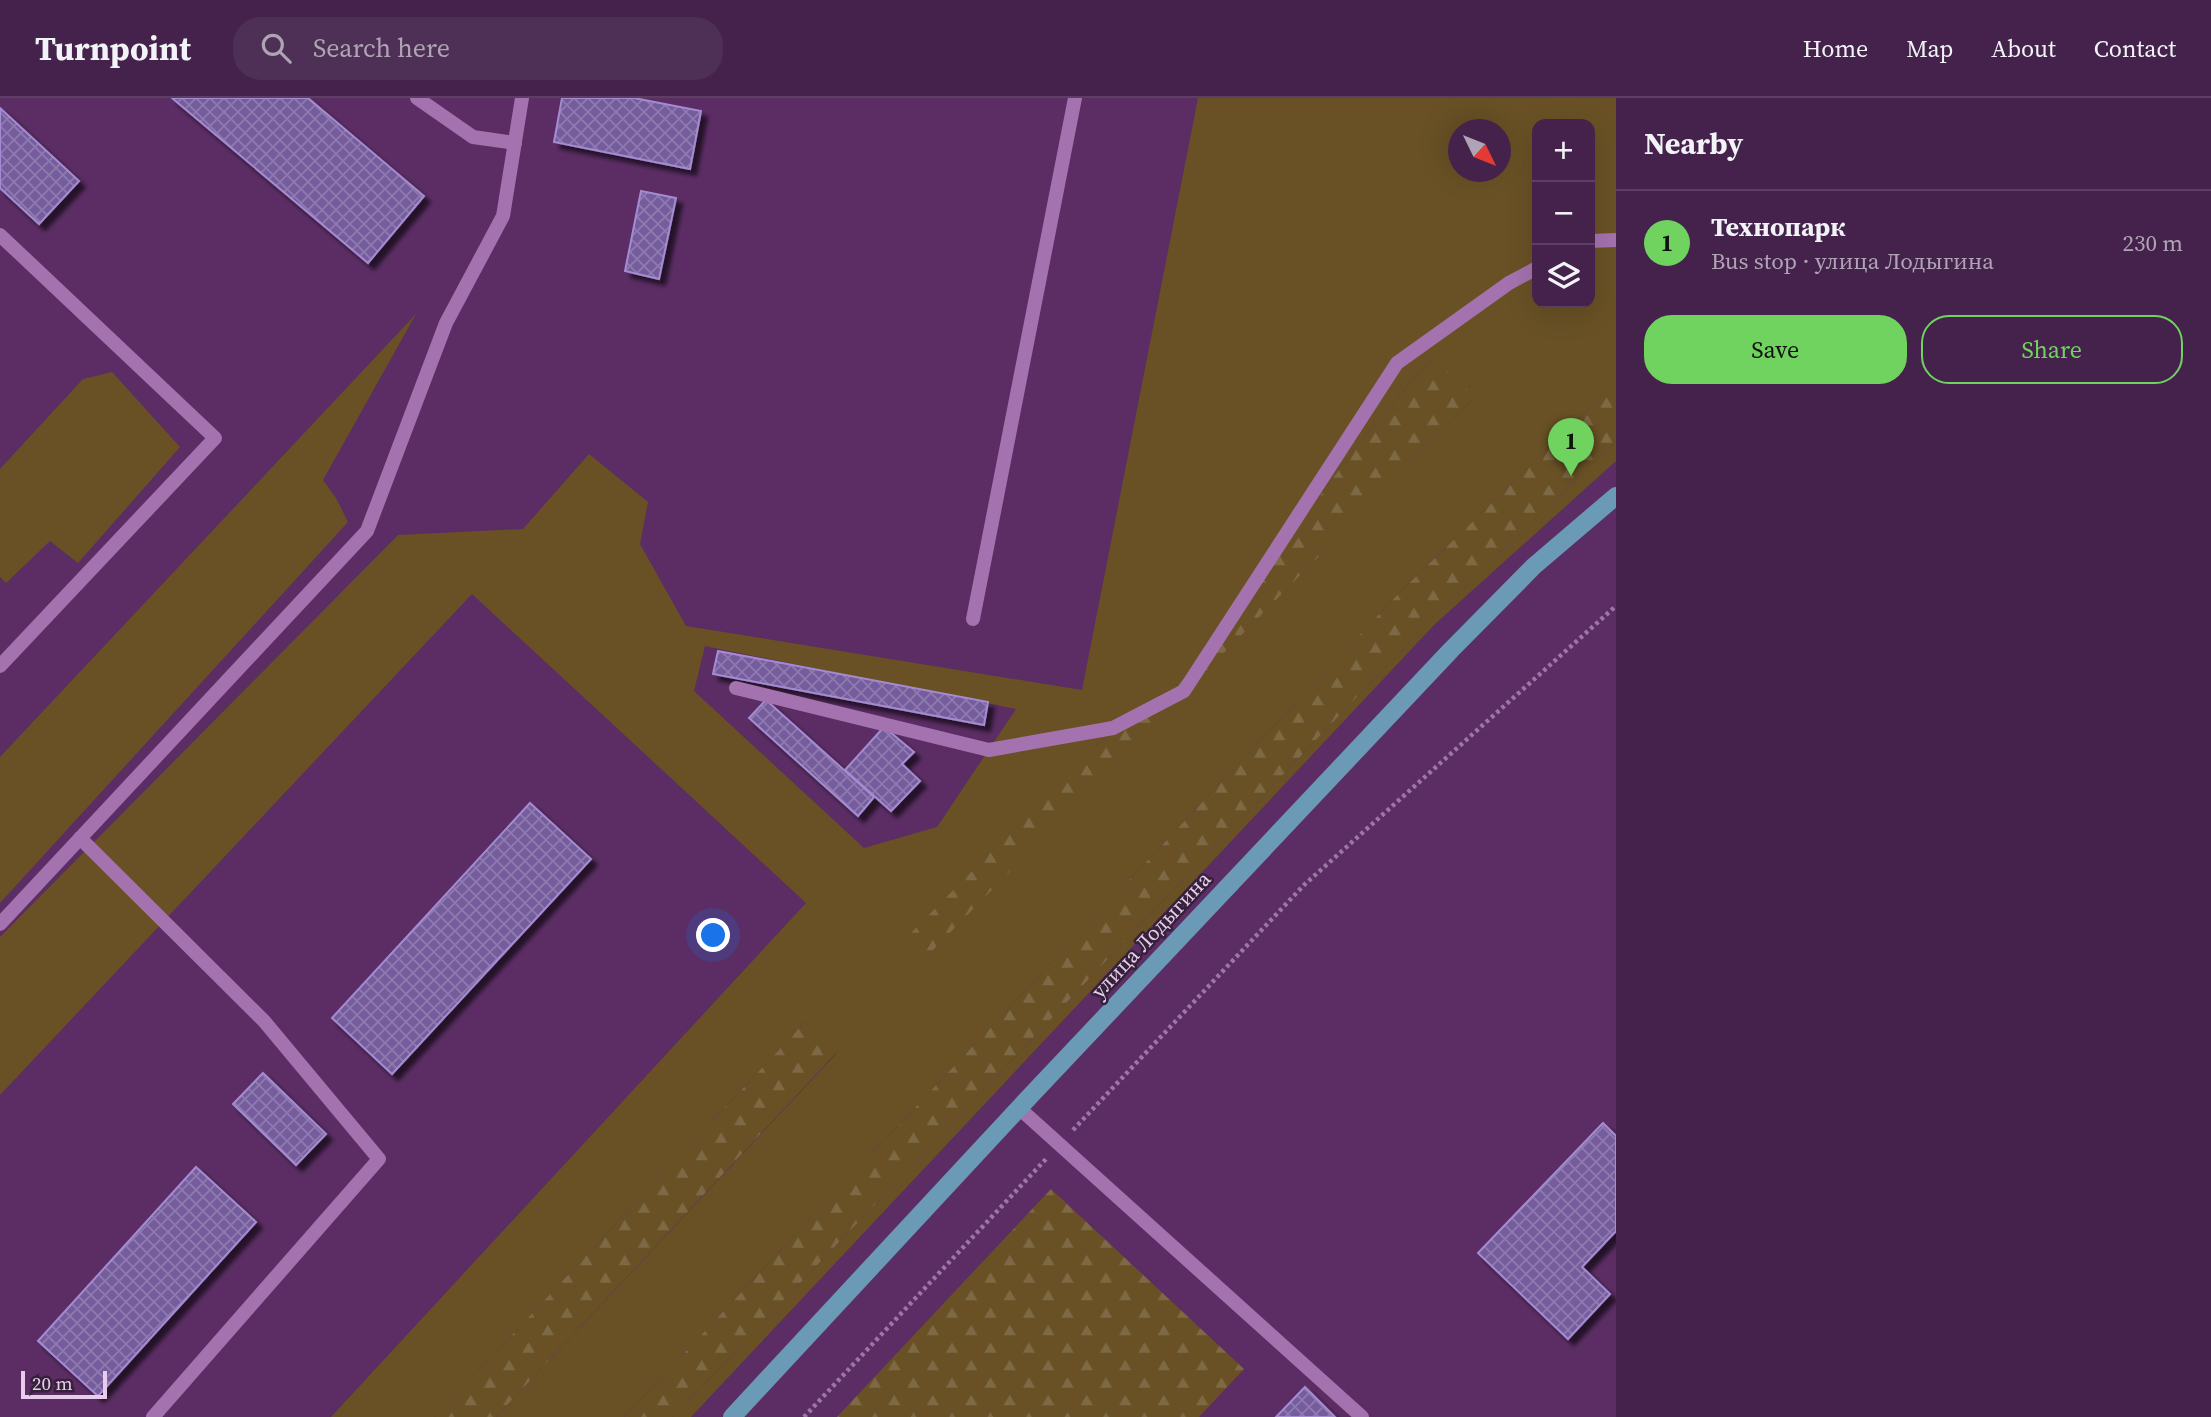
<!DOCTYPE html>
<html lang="en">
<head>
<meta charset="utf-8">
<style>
  :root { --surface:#44224b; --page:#4e2f55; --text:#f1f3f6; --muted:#afa4b5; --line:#5c3f63; --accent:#70d35f }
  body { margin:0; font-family:"Source Serif 4",serif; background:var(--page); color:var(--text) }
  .controls { position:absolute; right:21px; top:21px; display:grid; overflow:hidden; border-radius:14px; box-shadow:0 7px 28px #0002 }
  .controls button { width:63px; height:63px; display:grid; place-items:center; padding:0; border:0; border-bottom:2px solid var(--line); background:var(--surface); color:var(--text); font:35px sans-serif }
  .compass { position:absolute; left:1448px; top:21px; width:63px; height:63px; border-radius:50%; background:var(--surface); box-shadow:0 7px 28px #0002; rotate:133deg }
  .scale { position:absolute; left:21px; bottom:18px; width:86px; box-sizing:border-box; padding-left:7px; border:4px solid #e7ccec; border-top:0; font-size:19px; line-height:24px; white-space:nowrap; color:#e7ccec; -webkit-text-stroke:5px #352139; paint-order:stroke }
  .you { position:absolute; left:714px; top:838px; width:24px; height:24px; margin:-18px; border:5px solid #fff; border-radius:50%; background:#1a73e8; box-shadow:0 0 0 10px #1a73e833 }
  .badge { display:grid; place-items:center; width:46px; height:46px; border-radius:50%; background:var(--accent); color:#111; font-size:23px; font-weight:700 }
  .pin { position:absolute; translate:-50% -58px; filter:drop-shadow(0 2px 4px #0008) }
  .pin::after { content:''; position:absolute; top:37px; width:24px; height:21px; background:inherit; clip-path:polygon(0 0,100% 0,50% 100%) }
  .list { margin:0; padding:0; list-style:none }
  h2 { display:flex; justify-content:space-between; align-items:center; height:91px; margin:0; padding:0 28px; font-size:30px }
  h2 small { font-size:23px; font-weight:400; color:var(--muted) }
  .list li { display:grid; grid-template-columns:46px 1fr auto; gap:21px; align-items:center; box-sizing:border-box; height:105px; padding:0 28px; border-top:2px solid var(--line) }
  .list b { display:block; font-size:26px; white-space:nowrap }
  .list p { margin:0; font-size:23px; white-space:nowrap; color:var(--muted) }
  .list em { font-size:23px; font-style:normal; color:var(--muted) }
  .actions { display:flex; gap:14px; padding:21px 28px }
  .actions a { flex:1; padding:16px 0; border:2px solid var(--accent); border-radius:28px; text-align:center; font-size:24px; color:var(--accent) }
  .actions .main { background:var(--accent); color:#111 }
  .icon { flex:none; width:38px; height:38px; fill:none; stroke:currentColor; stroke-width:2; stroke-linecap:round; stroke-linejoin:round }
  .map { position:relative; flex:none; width:1616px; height:1319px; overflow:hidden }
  header { display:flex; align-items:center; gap:42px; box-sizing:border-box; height:98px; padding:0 35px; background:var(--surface); border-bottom:2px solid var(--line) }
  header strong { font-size:33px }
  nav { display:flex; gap:38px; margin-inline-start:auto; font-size:24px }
  .search { width:490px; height:63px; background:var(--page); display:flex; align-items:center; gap:18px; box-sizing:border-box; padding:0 24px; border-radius:28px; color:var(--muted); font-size:26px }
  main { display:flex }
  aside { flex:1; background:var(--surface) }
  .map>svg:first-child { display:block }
</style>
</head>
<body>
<header>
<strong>Turnpoint</strong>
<div class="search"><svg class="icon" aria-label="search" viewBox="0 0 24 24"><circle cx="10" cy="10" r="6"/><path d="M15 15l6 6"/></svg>Search here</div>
<nav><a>Home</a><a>Map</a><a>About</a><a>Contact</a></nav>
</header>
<main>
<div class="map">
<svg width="1616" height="1319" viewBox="0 0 1616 1319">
  <defs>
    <pattern id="forest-firs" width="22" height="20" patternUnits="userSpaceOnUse" patternTransform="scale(1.75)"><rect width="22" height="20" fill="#695125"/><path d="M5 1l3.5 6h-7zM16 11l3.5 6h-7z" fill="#7e6945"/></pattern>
    <pattern id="building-cross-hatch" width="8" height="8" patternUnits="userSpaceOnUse" patternTransform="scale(1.75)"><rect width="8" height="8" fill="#755c9d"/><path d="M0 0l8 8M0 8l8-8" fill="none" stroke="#8f7aaf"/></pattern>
    <filter id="shadow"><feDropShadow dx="6" dy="6" stdDeviation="2" flood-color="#0009"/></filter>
  </defs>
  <rect width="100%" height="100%" fill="#5b2d64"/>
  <g fill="#695125" fill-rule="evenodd">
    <path d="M1198,0H1616V284L1400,494L624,1319H496L837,955L805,924L435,1319H331L806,805L472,496L0,997V839L398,437L523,431L589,356L648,404L640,446L686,528L1082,592ZM1537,26H1590V205H1537ZM1458,32H1500V74H1458ZM1431,261L1474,300L926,858L906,841L1101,643L1156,609L1195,569L1355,350ZM705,548L1016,611L937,729L864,750L694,593Z"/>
    <path d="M416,216L323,382L336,400L348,424L0,805V659Z"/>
    <path d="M112,274L180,349L78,465L50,443L6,485L0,479V371L83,281Z"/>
    <path d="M1616,343V363L1434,527L691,1319H673L1429,523Z"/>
  </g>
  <g fill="url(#forest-firs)">
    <path d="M1432,260L1475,299L926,859L905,841L1101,643L1156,609L1195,569L1355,350Z"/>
    <path d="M1616,284V343L1429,523L673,1319H624L1400,494Z"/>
    <path d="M805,924L837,954L496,1319H435Z"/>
    <path d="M1051,1091L1244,1271L1199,1319H837Z"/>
  </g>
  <g fill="url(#building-cross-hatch)" stroke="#a58bd1" stroke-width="2" filter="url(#shadow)">
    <path d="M172,0H308L424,98L368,165Z"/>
    <path d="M562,0H634L701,13L690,71L554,44Z"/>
    <path d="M0,10L79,83L39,126L0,90Z"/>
    <path d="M641,93L676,100L659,181L625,173Z"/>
    <path d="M718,553L988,604L984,627L713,576Z"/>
    <path d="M766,602L874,699L858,718L749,620Z"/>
    <path d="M884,629L914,654L902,666L920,683L891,713L845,672Z"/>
    <path d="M530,705L591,761L392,976L332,920Z"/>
    <path d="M263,975L326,1036L296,1067L233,1006Z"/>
    <path d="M1603,1025L1616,1038V1133L1582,1169L1610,1196L1568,1241L1478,1155Z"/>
    <path d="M196,1069L256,1124L98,1298L38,1243Z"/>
    <path d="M1305,1289L1335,1319H1276Z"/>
  </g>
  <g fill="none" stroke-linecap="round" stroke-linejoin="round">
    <g stroke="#9d77a4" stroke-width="4.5" stroke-dasharray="3.5 3.5" stroke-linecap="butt">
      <path d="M1073,1032L1304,787L1616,508"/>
      <path d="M804,1319L1046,1061"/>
    </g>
    <g stroke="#a472ae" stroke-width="14">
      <path d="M417,0L473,39L515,45"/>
      <path d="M0,137L215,340L0,568"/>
      <path d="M1590,143L1616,142"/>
      <path d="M973,521L1075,0"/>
      <path d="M736,590L989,652L1113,630L1184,593L1397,265L1509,185L1537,170"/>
      <path d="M80,740L264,923L379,1061L153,1319"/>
      <path d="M0,826L367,433L446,225L503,118L522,0"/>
      <path d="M1019,1010L1362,1319"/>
    </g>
    <path stroke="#6a9ab6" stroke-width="18" d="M732,1319L1019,1010L1451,552L1534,468L1616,398"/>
  </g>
  <g text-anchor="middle" stroke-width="5" stroke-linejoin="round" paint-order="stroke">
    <g font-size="21" fill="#e7ccec" stroke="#352139">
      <text transform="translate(1151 837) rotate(-47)" y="7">улица Лодыгина</text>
    </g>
  </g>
</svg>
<div class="controls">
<button>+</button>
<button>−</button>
<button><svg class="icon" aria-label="layers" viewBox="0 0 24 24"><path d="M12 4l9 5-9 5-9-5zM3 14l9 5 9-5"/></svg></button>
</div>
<svg class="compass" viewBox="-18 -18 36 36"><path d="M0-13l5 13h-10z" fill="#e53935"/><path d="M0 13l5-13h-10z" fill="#afa4b5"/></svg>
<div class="scale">20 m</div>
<div class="you"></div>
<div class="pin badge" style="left:1571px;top:378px">1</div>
</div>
<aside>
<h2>Nearby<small></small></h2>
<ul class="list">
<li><span class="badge">1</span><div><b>Технопарк</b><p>Bus stop · улица Лодыгина</p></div><em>230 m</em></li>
</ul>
<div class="actions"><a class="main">Save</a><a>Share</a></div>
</aside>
</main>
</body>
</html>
